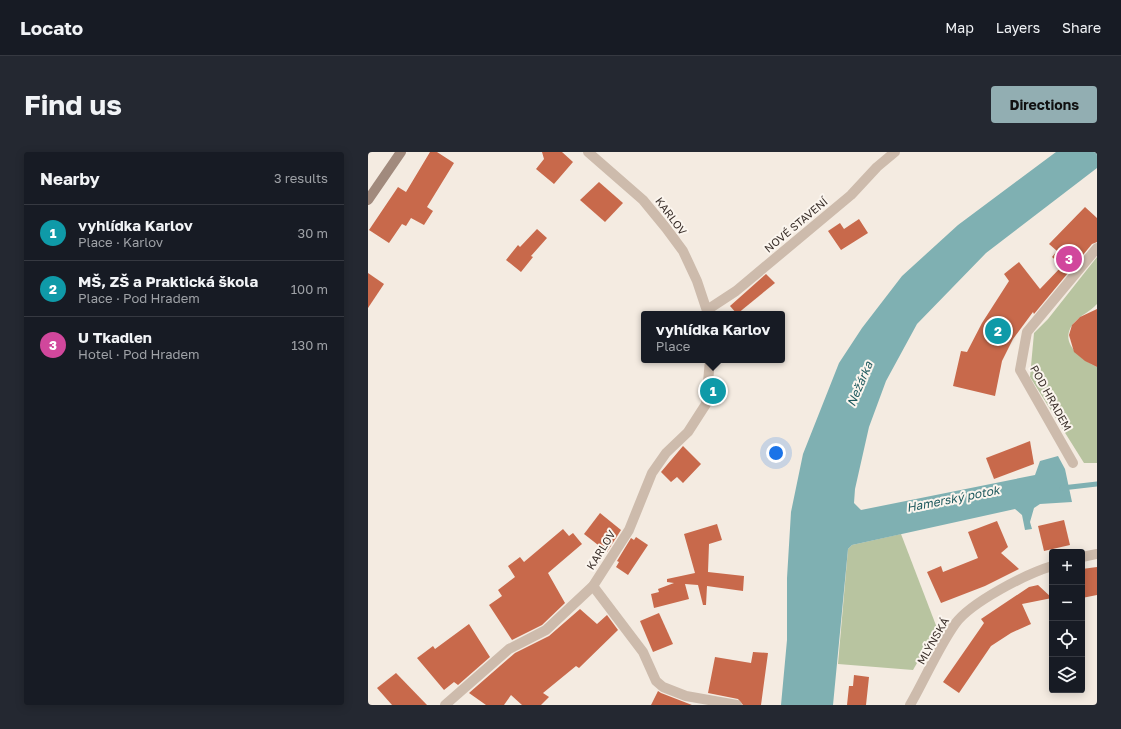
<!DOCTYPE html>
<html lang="en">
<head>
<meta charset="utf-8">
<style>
  :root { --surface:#171b24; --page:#242831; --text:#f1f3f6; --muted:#9ea1a6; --line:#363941; --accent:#92aeb2 }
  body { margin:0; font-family:"Golos Text",sans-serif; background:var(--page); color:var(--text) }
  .controls { position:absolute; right:12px; bottom:12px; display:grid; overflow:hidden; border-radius:4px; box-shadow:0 2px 10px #0003 }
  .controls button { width:36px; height:36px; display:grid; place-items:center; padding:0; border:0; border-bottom:1px solid var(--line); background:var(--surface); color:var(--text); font:20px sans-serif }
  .you { position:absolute; left:408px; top:301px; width:14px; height:14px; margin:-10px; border:3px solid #fff; border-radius:50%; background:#1a73e8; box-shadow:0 0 0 6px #1a73e833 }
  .badge { display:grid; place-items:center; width:26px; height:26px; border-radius:50%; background:var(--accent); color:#fff; font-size:13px; font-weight:700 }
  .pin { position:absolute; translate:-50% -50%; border:2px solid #fff; box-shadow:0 1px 4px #0006 }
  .popup { position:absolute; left:273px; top:159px; width:144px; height:52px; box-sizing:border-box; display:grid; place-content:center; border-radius:4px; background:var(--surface); filter:drop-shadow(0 1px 3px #0005); font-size:13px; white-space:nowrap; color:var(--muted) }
  .popup b { font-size:15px; color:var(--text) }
  .popup::after { content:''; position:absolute; left:50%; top:100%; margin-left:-8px; border:8px solid transparent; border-top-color:var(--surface) }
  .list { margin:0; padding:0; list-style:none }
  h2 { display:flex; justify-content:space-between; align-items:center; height:52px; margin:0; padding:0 16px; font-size:17px }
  h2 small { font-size:13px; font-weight:400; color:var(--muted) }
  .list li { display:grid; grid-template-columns:26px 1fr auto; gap:12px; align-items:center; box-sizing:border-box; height:56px; padding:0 16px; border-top:1px solid var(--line) }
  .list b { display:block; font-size:15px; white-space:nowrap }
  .list p { margin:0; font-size:13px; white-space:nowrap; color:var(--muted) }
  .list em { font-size:13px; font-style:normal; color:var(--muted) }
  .icon { flex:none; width:22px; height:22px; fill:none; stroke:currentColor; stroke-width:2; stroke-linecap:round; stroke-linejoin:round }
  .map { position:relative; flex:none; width:729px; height:553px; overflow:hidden; border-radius:4px }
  header { display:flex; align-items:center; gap:24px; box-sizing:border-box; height:56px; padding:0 20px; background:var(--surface); border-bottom:1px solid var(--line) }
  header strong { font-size:19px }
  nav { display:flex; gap:22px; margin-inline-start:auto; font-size:14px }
  .intro { display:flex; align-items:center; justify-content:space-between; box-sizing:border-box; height:96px; padding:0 24px }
  h1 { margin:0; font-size:28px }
  .button { padding:10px 18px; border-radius:4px; background:var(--accent); color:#111; font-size:14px; font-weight:700 }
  main { display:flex; gap:24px; padding:0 24px }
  aside { flex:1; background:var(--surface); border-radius:4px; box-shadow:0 2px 10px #0003 }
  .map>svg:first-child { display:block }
</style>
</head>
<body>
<header>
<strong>Locato</strong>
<nav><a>Map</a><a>Layers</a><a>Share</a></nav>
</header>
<div class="intro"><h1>Find us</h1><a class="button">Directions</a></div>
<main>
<aside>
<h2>Nearby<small>3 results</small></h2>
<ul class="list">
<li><span class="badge" style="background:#0f9aa8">1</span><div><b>vyhlídka Karlov</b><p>Place · Karlov</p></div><em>30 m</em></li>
<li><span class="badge" style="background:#0f9aa8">2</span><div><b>MŠ, ZŠ a Praktická škola</b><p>Place · Pod Hradem</p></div><em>100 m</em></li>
<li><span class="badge" style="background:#d1479c">3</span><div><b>U Tkadlen</b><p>Hotel · Pod Hradem</p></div><em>130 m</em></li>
</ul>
</aside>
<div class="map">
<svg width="729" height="553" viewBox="0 0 729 553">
  <rect width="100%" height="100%" fill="#f4ebe1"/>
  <g fill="#b8c4a0">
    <path d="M729,105V152C722,160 712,163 705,172C690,191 714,208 729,215V311H716L662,225L666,181L680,167Z"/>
    <path d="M533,382L569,476L545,518L470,512L480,397L484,393Z"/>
  </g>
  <path fill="#7fb0b2" d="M688,0H729V16L618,101L549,172L518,229L501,275L487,337L486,351L493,358L667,323L672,309L690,304L697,317L704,350L672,352L666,356L662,370L664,377L657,378L654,363L647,357L484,393L480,397L465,553H413L419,488V426L423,360L435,302L471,211L494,176L534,124L590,73Z"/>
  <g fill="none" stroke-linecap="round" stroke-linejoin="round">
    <path stroke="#7fb0b2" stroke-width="5" d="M694,336L729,332"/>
  </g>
  <g fill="#c8694b">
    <path d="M62,0H69L86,11L59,55L65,59L56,73L43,66L38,74L34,72L21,91L1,78L30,35L38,40Z"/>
    <path d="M174,0H194L205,10L186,32L168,17L176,7Z"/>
    <path d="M231,30L255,51L237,70L212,48Z"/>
    <path d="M717,55L729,66V90L724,92L666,162L665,160L645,187L634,209L627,244L585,234L593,199L599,200L614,171L641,129L636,122L651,110L672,137L694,114L684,105L689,99L681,92Z"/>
    <path d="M491,67L500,81L473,98L460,79L472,71L476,77Z"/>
    <path d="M169,77L179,86L163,104L165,105L153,120L138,108L150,93L152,95Z"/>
    <path d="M0,121L16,132L0,156Z"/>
    <path d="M398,122L407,131L369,162L362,154Z"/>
    <path d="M729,157V215L717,209L706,200L701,183L704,173L712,165Z"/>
    <path d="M662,289L666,312L626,327L618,306Z"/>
    <path d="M315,294L333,312L315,331L309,325L303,330L293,320Z"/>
    <path d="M232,361L253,378L239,400L216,382Z"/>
    <path d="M696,368L702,393L676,399L670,374Z"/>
    <path d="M629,369L640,395L633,401L651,417L617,434L573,451L559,420L573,414L575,420L610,406L600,380Z"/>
    <path d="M349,372L354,388L341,392L340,420L376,424L375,439L339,434L338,453H335L330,433L317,432L321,447L286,456L283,442L291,440L290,437L306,431L299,430V427L327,421L316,382Z"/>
    <path d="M195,377L201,384L205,381L214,392L180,421L197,451L174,473L144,488L121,453L134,444L130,438L147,425L140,414L152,405L156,410Z"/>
    <path d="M268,385L280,393L260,423L248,415L251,410L249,409L263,386L266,388Z"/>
    <path d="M729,415V443L714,446V417Z"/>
    <path d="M670,433L684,446L654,452L663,472L643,481L623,494L591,541L575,530L616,471L613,467L661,435Z"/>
    <path d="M212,457L229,472L239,463L250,478L211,516L208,514L175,541L181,545L173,553H154L143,543L136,553H118L101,541L147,501L181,484Z"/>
    <path d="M291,461L305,492L285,500L272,469Z"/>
    <path d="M101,472L122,505L90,533L86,530L76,538L49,506L65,494L67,497Z"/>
    <path d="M385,500L400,501L393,553H375L370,547L340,541L347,505L383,511Z"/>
    <path d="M28,521L59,553H24L9,536Z"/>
    <path d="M486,523L501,525L498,553H479L481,534H485Z"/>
    <path d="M290,539L293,541L324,553H283Z"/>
  </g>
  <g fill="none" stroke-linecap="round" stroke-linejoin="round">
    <g stroke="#cdbbac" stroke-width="10">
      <path d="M339,158L368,139L483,43L509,15L527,0"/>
      <path d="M225,434L275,500L288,529L295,535L318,544L369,553"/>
    </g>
    <g stroke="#cdbbac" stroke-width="10">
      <path d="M220,0L275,48L298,76L315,99L329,129L340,162"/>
      <path d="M705,311L652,218L659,180L729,96"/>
      <path d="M714,405L729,402"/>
      <path d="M77,553L141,497L178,478L225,434L261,378L284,321L298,301L320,280L338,252L342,208"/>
      <path d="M542,553C557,527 570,496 587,472C603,450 658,422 684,414"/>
    </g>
    <path stroke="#a18a7d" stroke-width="10" d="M0,48L33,0"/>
  </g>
  <g text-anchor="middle" stroke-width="4" stroke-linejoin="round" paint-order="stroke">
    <g font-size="11" fill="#3b302b" stroke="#fbf5ee">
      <text transform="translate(303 64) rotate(53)" y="4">KARLOV</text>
      <text transform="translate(428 73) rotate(-40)" y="4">NOVÉ STAVENÍ</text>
      <text transform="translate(683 246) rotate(61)" y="4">POD HRADEM</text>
      <text transform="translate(233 398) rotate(-58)" y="4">KARLOV</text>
      <text transform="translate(565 489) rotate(-60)" y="4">MLÝNSKÁ</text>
    </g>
    <g font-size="12" font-style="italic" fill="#1f5a5e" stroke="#fbf5ee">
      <text transform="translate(492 232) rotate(-67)" y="4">Nežárka</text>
      <text transform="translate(585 347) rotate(-11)" y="4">Hamerský potok</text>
    </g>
  </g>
</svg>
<div class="controls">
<button>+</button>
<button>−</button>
<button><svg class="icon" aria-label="locate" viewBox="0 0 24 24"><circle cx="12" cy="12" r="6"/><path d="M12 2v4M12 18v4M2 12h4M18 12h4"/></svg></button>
<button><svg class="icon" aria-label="layers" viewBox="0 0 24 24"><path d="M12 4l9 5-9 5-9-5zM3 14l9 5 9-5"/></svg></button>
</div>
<div class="you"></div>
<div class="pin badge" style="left:345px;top:239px;background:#0f9aa8">1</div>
<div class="popup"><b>vyhlídka Karlov</b>Place</div>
<div class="pin badge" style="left:630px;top:179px;background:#0f9aa8">2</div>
<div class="pin badge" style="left:701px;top:107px;background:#d1479c">3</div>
</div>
</main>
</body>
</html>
